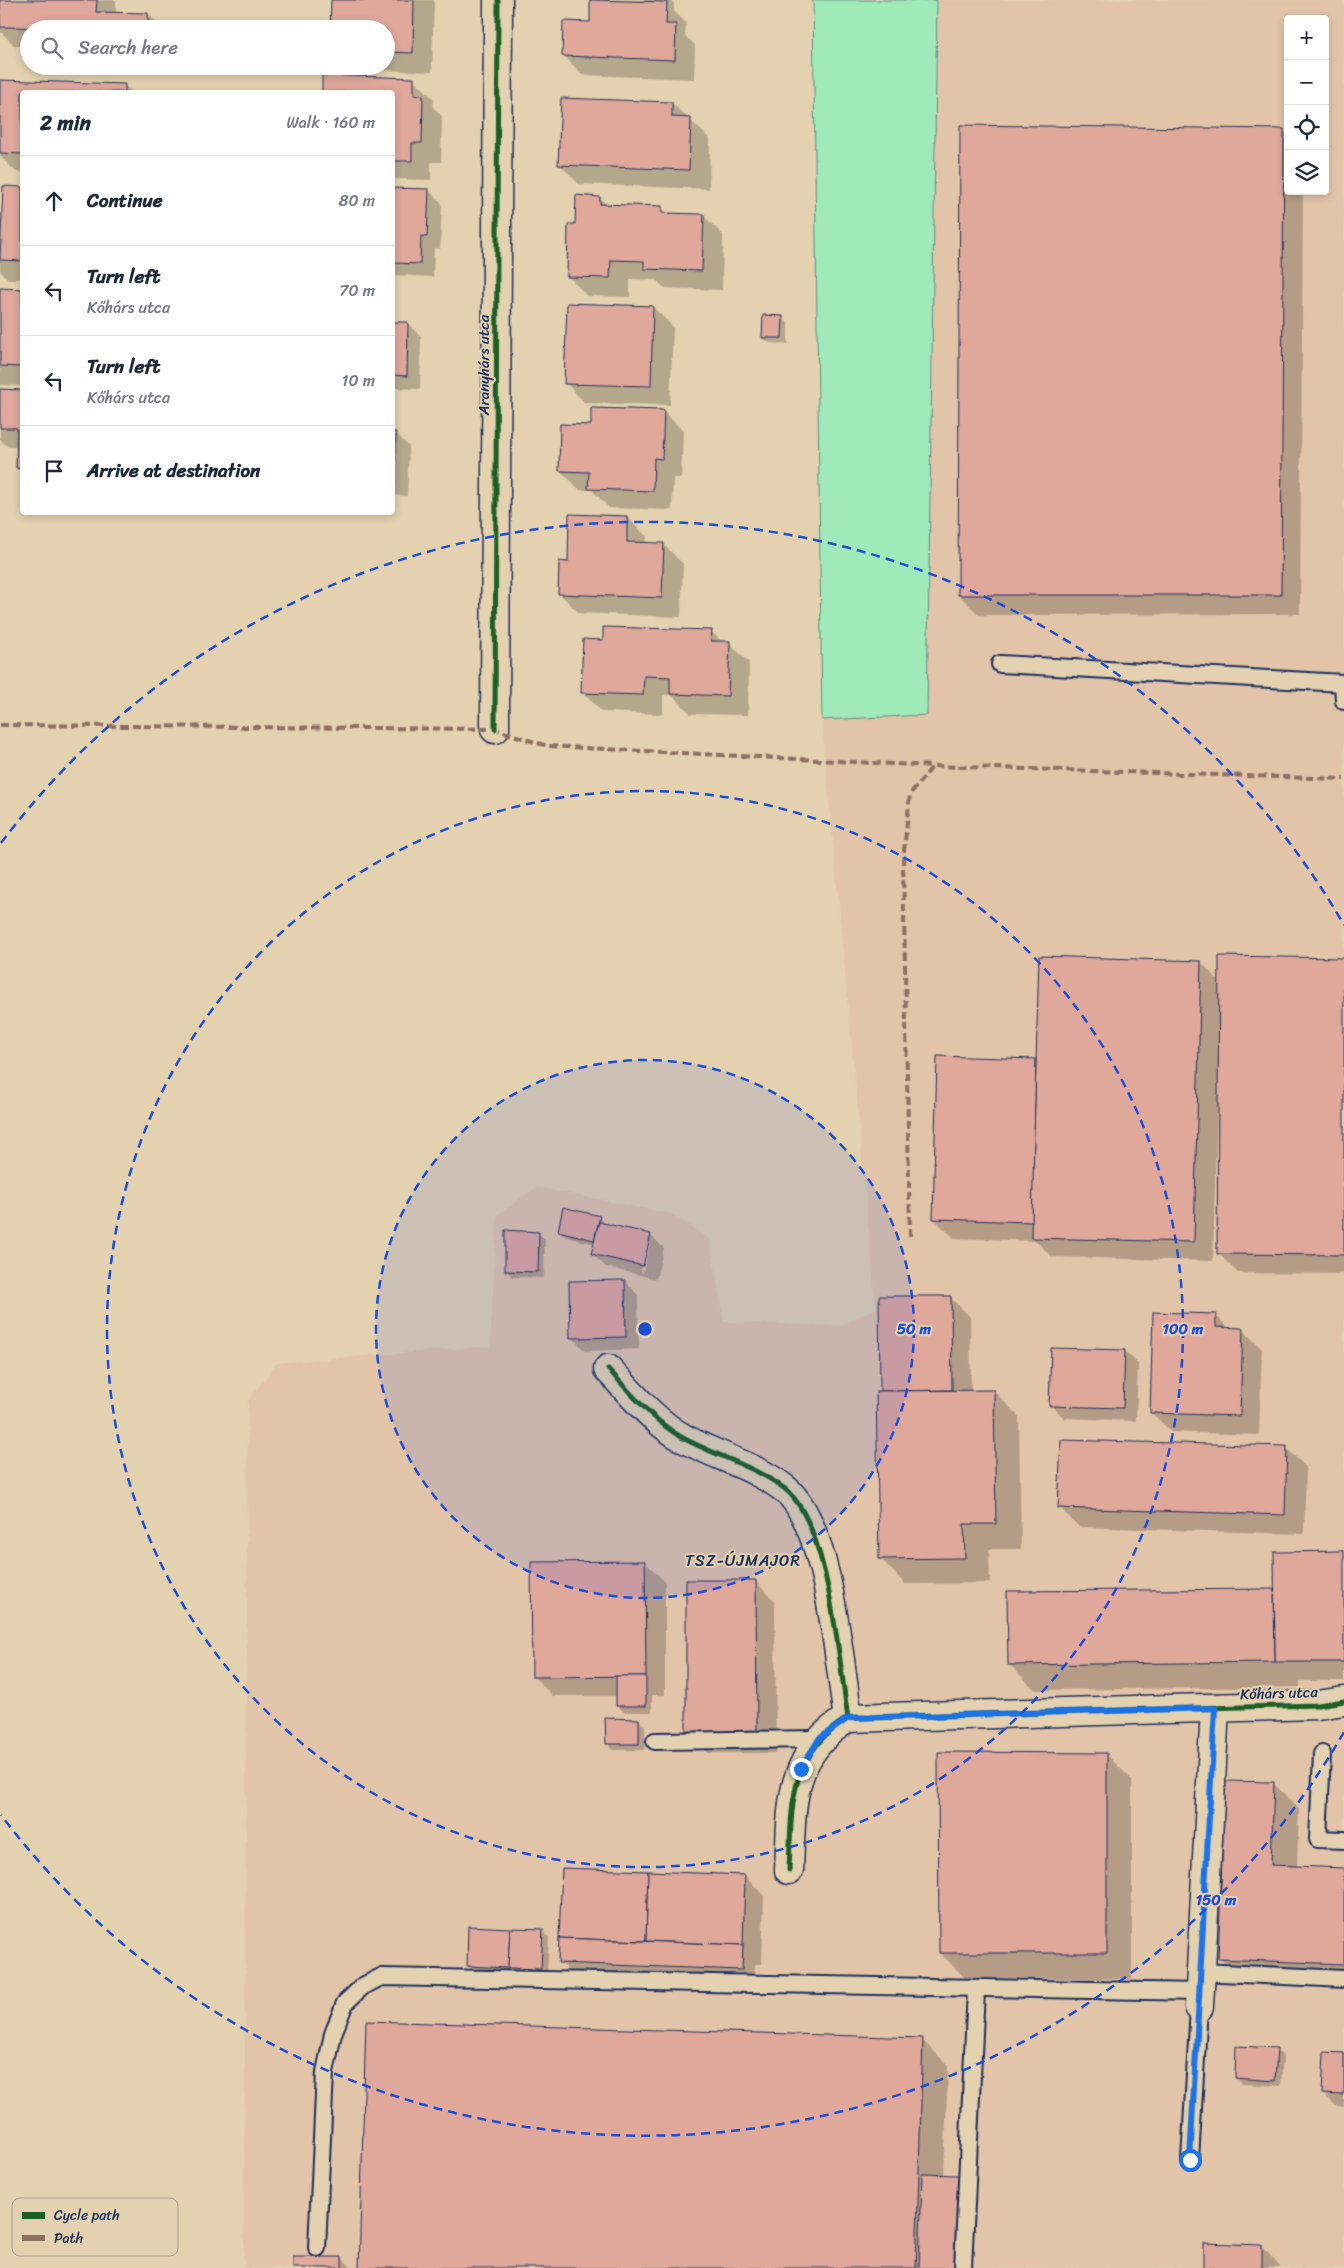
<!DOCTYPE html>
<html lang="en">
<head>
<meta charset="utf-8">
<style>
  :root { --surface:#fff; --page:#f2f2f3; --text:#1f2937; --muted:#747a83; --line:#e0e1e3 }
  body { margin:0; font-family:Sriracha,sans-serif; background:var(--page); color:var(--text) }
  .controls { position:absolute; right:15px; top:15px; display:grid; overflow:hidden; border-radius:5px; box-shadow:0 2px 8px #0003 }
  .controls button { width:45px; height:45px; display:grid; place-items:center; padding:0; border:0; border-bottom:1px solid var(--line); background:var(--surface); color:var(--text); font:25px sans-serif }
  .stop { position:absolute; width:15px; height:15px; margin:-11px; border:4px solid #1a73e8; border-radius:50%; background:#fff }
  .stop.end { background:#1a73e8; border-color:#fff; box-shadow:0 1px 5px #0008 }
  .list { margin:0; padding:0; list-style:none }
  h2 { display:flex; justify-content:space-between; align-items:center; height:65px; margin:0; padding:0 20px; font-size:21px }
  h2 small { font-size:16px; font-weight:400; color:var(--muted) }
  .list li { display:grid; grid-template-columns:32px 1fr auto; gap:15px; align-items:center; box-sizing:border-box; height:90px; padding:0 20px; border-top:1px solid var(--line) }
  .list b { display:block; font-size:19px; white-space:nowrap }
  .list p { margin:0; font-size:16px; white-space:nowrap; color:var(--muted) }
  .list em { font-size:16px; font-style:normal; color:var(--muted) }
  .icon { flex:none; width:28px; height:28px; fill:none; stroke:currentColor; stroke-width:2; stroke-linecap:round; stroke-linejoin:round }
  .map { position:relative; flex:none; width:1344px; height:2268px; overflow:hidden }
  .search { position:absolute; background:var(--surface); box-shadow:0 2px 8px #0003; left:20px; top:20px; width:375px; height:55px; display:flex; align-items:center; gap:12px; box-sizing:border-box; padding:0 18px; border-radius:28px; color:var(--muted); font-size:19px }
  .panel { position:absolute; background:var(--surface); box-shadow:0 2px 8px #0003; left:20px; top:90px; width:375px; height:425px; border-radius:5px }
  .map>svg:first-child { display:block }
</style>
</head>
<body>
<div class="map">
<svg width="1344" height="2268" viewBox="0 0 1344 2268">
  <rect width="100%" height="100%" fill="#e3d1af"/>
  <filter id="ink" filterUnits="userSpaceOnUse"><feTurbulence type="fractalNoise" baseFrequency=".02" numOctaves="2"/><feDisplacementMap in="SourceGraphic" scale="10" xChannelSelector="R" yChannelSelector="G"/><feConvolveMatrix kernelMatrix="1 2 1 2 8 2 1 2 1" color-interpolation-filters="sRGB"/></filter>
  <g filter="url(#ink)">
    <path fill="#e2c4a9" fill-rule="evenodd" d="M937,0H1344V2268H244L248,1401L277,1363L490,1346L497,1215L537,1187L672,1214L710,1239L724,1322L840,1326L876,1308L822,720L927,715ZM1288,19H1325V191H1288Z"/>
    <path fill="#a0e9b8" stroke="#5e8c8b" d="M813,0H937L927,715L822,720Z"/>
    <g fill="#0003" fill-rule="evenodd">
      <path d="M0,0H116V13L148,14L163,29H29V46H15L0,31Z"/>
      <path d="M332,0H434L432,72L350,69L347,66H386V29Z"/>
      <path d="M605,0H671L674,4V11L686,23L685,36L695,45L694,79L583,75L564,56L591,23Z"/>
      <path d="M324,77L414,80L434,99L433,107L442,116L441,162H431V180L392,179V92H323Z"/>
      <path d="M0,81L125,86L132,92H22V172H16L0,156Z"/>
      <path d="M672,103L710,139L709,189L579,184L560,165Z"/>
      <path d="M1284,131L1288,135V191H1303L1300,614L979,615L959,595Z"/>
      <path d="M4,187L22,188V279H8L0,271V217L3,218Z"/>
      <path d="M392,189L428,190L442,203L440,249L434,248L433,277L392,275Z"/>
      <path d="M599,198L607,205L661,207L668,214L704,216L723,235L722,290L665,288L656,280L630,279V297L587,296L568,276L576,225Z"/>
      <path d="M0,289L22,290V386L0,385Z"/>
      <path d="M653,307L673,327L670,405L585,403L566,383Z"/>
      <path d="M782,317L788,323V344L770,343L763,337Z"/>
      <path d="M392,323L408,324L421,337L420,389L392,388Z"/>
      <path d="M0,390L22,391V473L17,468L18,447H8L0,439Z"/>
      <path d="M663,411L683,431L681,478H673L672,510L609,508L592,490H580L560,470L592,426Z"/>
      <path d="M392,433H396L409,447L407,496L392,495Z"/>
      <path d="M627,517L647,537L646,544H663L683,564L681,617L579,613L559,593L569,563Z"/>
      <path d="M711,631L722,642L729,643L749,662L748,715L691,714L672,695H663V714L602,712L583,692L604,642Z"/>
      <path d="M1344,959V1274L1238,1273L1218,1253L1219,1108H1217L1213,1261L1052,1257L1036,1241L954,1238L934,1219L938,1058L1037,1060L1201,962L1220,982Z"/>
      <path d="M599,1218L606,1224L650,1235L664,1248L656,1279L606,1267L592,1254L595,1244L566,1237L560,1231ZM647,1243H650L643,1273L641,1272Z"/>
      <path d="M538,1233L545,1239L544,1278L512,1277L506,1270Z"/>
      <path d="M625,1281L638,1295L639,1349L585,1351L572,1337Z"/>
      <path d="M950,1297L970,1317L971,1391H994L1019,1417L1021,1549H989L990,1583L905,1584L880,1558L882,1392Z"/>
      <path d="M1216,1315L1229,1329H1242L1262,1349L1259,1435L1171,1432L1151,1412Z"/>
      <path d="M1125,1351L1138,1364L1136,1421L1064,1418L1051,1405Z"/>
      <path d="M1286,1448L1306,1467L1304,1534L1079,1527L1060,1508Z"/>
      <path d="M1344,1553V1681H1300V1687L1035,1690L1009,1664L1274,1590L1276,1592Z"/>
      <path d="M645,1562L665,1582V1695H652V1712H624L618,1706L617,1696H553L533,1676Z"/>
      <path d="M755,1581L775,1601L776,1753H707L688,1733Z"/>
      <path d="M639,1720L645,1726V1750H613L607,1743Z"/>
      <path d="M1106,1754L1132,1780V1979L965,1978L940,1953Z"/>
      <path d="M1274,1784L1299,1809L1297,1867L1344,1869V1988L1245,1984L1220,1959Z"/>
      <path d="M563,1869L745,1876L764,1896L762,1964H755L754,1982L573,1975L560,1962Z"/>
      <path d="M542,1931L549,1937L547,1975L521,1979L505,1962L503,1964L519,1980L481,1979L468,1966Z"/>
      <path d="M922,2040L948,2065L944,2176H959L972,2189L969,2268H360Z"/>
      <path d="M1276,2050L1283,2056L1281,2086L1242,2084L1236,2077Z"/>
      <path d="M1344,2055V2107L1336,2106L1323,2093Z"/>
      <path d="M1262,2246L1281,2268H1205Z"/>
      <path d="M342,2258L352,2268H294Z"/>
    </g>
    <g fill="#e0a79b" stroke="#1b2f5e">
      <path d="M0,0H97L96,12L148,13V29L0,27Z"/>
      <path d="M331,0H414L413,53L386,52V29H330Z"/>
      <path d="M590,0L667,2L666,24H676L675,60L562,56L563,21L590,22Z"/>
      <path d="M322,75L414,78V95L423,96L422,143H412V161H392V92H322Z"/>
      <path d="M0,80L125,84V92H22V154L0,153Z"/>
      <path d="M561,98L672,102V117L691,118L689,170L558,165Z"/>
      <path d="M960,125L1284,129L1281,595H958Z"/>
      <path d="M3,186L22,187V261L0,260Z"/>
      <path d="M392,188L429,189L427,237L421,236L420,264L392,263Z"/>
      <path d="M576,195L600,197V204L662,206V213L704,214L702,271L644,269V261L611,260L610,278L567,277L568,224H575Z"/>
      <path d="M0,288L22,289V367L0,366Z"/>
      <path d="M567,303L653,306L651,386L564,384Z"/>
      <path d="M763,315L783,316L782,338H762Z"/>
      <path d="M392,322H408L407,376L392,375Z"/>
      <path d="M0,389L22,390V469L16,468L17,428H0Z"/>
      <path d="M591,408L664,410L662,459L654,458L653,491L588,489L589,472L559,471L560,424L591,425Z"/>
      <path d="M392,432H396L395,483H392Z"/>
      <path d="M569,514L627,516V542L664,543L662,598L558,594L559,561L568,562Z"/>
      <path d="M603,627L712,630L711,641H730L728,696L670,694V677L644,676L643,695L581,693L583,639L603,640Z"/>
      <path d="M1039,956L1201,961L1194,1242L1031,1238Z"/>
      <path d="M1219,956L1344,958V1255L1217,1254Z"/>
      <path d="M937,1056L1036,1059L1032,1222L933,1219Z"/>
      <path d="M563,1207L600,1216L594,1240L558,1231Z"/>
      <path d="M599,1222L651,1234L643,1266L591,1254Z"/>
      <path d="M505,1230L539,1232L538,1272L505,1271Z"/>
      <path d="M625,1280L626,1337L570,1338L569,1281Z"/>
      <path d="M879,1296H951L952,1390L880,1391Z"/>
      <path d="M1153,1312L1216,1314V1327L1243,1328L1240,1416L1150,1413Z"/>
      <path d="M1051,1348L1125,1350L1123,1408L1049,1406Z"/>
      <path d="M994,1390L996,1524H964L965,1558L879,1559L876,1391Z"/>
      <path d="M1061,1440L1287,1446L1285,1515L1058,1508Z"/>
      <path d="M1344,1551V1662H1275L1274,1552Z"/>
      <path d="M645,1561L646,1676L532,1677L531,1562Z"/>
      <path d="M686,1580H756L757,1734H686Z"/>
      <path d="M1274,1589L1275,1662L1008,1665L1007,1591Z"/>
      <rect x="616" y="1676" width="30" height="30"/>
      <path d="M605,1718L639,1719V1744H606Z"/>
      <path d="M938,1752L1107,1753V1953H939Z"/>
      <path d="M1225,1781L1274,1782L1271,1865L1344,1868V1964L1218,1959Z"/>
      <path d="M562,1868L648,1871L646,1941L559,1938Z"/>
      <path d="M648,1871L745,1875L743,1945L646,1941Z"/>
      <path d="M468,1926L510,1928L508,1968L467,1966Z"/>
      <path d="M510,1928L543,1929L541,1969L508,1968Z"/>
      <path d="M559,1938L743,1945L742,1970L558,1963Z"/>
      <path d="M366,2021L923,2038L916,2268H359Z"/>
      <path d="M1236,2046L1277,2048L1275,2081L1235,2078Z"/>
      <path d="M1324,2052L1344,2053V2095L1322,2094Z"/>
      <path d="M922,2174L959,2175L956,2268H919Z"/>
      <path d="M1204,2243L1262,2245V2268H1204Z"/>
      <rect x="293" y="2257" width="49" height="11"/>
    </g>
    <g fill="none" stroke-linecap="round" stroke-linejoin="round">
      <g stroke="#1b2f5e" stroke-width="20">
        <g id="service">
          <path d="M1000,664L1343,683L1344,701"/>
          <path d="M655,1741L819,1739"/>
          <path d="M1322,1754L1318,1839L1344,1840"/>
          <path d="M1201,1972L1344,1979"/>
          <path d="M1190,2160L1199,2007"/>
          <path d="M317,2248L325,2072L333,2034L345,2003L363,1986L381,1977L1200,1992"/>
          <path d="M963,2268L976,1990"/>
        </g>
      </g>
      <g stroke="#1b2f5e" stroke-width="31">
        <g id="minor">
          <path d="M495,729L498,0"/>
          <path d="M608,1369C631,1393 654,1422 683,1438C716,1456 755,1466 785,1489C829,1524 839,1662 848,1718"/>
          <path d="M789,1870C792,1807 787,1755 848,1718L1318,1705L1344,1701"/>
          <path d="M1199,2007L1215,1708"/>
        </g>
      </g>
      <use href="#service" stroke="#e3d1af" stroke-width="16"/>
      <use href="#minor" stroke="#e3d1af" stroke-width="28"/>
      <g stroke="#8d6e63" stroke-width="4" stroke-dasharray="8 4" stroke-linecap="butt">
        <path d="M0,725L495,729L547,746L933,766"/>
        <path d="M910,1236L903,860L910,794L933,766L1344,779"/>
      </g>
      <g stroke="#e3d1af" stroke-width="8">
        <g id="cycleway">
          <path d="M495,729L498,0"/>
          <path d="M608,1369C631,1393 654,1422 683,1438C716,1456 755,1466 785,1489C829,1524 839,1662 848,1718"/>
          <path d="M789,1870C792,1807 787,1755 848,1718L1318,1705L1344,1701"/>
        </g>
      </g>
      <use href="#cycleway" stroke="#1b5e20" stroke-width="5"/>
    </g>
  </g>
  <g fill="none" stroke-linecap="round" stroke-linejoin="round" filter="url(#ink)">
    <path stroke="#1a73e8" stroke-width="6" d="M801,1769L819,1739L848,1718L1215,1708L1190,2160"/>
  </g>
  <circle cx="645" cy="1329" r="269" fill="#1d4ed8" fill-opacity=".12"/>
  <g fill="none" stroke="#1d4ed8" stroke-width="2.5" stroke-dasharray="9 6">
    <circle cx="645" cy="1329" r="269"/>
    <circle cx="645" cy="1329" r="538"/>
    <path d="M1344 1732A807 807 0 0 1 1 1815M1 843A807 807 0 0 1 1344 925"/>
  </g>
  <g text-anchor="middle" stroke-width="4" stroke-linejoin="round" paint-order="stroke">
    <g font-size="15" fill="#1b2f5e" stroke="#e3d1af">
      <text transform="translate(484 365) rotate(-90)" y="5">Aranyhárs utca</text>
      <text transform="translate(1279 1693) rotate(-2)" y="5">Kőhárs utca</text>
    </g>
    <g font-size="16" letter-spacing="1" fill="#1b2f5e" stroke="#e3d1af">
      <text x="743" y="1566">TSZ-ÚJMAJOR</text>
    </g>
  </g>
  <rect x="12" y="2198" width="166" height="58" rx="8" fill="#e3d1af" stroke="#a7a097" stroke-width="1"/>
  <rect x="22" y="2212" width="23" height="7" fill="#1b5e20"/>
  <rect x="22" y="2235" width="23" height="6" fill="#8d6e63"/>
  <g font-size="14" fill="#1b2f5e">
    <text x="54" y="2220">Cycle path</text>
    <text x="54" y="2243">Path</text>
  </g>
  <circle cx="645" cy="1329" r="8" fill="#1d4ed8" stroke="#e3d1af" stroke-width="2.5"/>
  <g font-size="15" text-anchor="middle" font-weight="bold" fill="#1d4ed8" stroke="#e3d1af" stroke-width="4" stroke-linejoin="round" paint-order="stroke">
    <text x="914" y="1334">50 m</text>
    <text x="1183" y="1334">100 m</text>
    <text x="1216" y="1905">150 m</text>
  </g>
</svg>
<div class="controls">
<button>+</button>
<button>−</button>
<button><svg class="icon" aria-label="locate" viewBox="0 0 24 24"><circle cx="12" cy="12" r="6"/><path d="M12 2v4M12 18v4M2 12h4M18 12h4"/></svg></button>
<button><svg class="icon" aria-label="layers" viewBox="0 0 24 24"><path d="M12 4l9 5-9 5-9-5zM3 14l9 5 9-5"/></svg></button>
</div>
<div class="stop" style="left:1190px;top:2160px"></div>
<div class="stop end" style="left:801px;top:1769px"></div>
<div class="search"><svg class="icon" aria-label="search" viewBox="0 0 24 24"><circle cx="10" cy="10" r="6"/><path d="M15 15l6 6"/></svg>Search here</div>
<section class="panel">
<h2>2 min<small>Walk · 160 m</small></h2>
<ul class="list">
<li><svg class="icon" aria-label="ahead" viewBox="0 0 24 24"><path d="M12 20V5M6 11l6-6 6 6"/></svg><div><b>Continue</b></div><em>80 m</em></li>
<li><svg class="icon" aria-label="left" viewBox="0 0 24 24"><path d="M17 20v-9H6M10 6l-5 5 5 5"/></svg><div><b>Turn left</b><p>Kőhárs utca</p></div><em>70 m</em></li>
<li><svg class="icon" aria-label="left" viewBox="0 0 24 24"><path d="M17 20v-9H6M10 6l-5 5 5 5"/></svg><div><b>Turn left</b><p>Kőhárs utca</p></div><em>10 m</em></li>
<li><svg class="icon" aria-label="arrive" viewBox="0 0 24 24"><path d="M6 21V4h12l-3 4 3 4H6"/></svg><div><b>Arrive at destination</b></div></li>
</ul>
</section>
</div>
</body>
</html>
